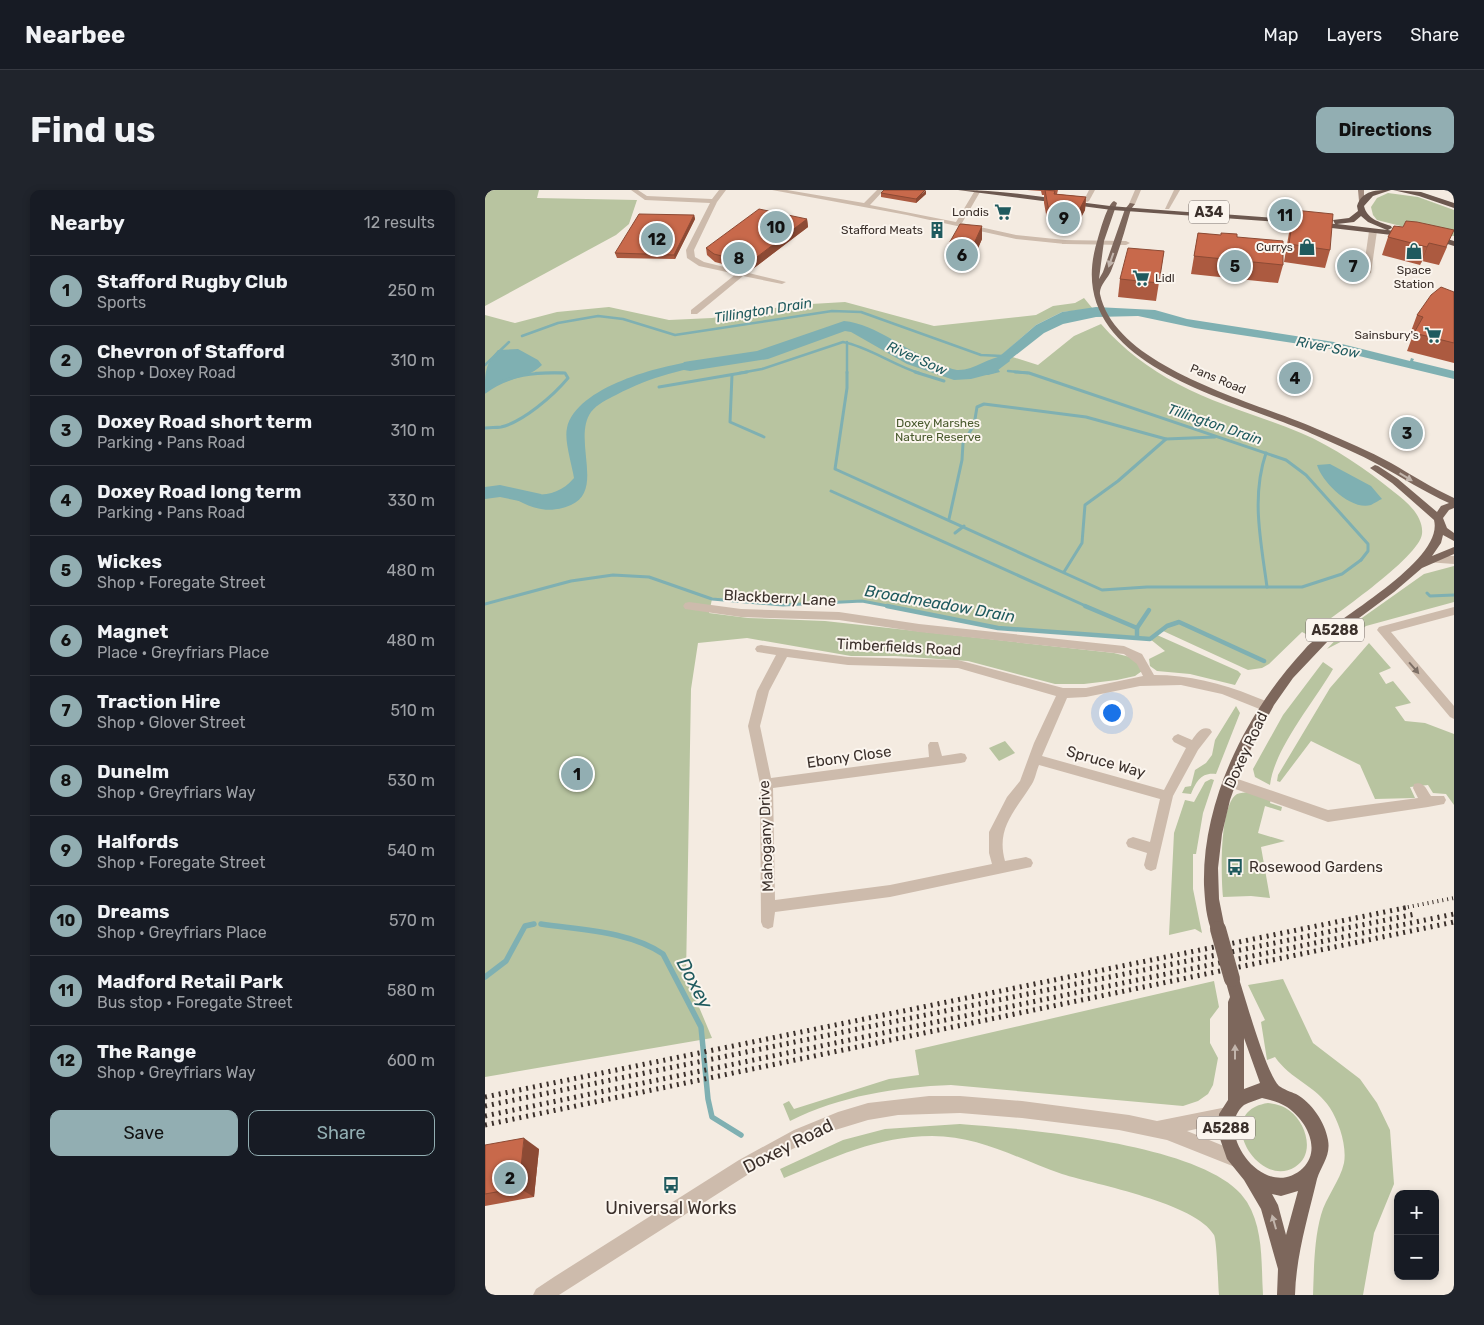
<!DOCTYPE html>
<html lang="en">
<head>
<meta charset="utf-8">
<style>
  :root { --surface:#171b24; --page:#20242c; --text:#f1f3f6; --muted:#9ea1a6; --line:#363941; --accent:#92aeb2 }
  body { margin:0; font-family:Rubik,sans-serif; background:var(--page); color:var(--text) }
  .controls { position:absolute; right:15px; bottom:15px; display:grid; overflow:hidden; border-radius:10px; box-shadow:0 2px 8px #0003 }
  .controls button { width:45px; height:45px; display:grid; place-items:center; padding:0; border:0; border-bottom:1px solid var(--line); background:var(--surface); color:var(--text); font:25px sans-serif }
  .you { position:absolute; left:626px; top:522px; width:18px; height:18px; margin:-12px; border:4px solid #fff; border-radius:50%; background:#1a73e8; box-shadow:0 0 0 8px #1a73e833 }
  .badge { display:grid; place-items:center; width:32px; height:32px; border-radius:50%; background:var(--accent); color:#111; font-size:16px; font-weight:700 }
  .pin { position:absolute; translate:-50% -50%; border:2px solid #fff; box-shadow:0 1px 5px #0006 }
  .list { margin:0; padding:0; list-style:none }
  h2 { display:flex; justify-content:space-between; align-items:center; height:65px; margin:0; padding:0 20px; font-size:21px }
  h2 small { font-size:16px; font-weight:400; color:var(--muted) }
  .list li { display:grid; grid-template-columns:32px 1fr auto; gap:15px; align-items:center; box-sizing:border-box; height:70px; padding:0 20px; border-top:1px solid var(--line) }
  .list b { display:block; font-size:19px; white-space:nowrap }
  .list p { margin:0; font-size:16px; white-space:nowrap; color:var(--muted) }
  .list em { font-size:16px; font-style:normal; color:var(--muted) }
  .actions { display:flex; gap:10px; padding:15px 20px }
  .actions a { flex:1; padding:11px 0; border:1px solid var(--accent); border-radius:10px; text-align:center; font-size:18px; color:var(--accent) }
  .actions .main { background:var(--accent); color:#111 }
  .map { position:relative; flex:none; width:969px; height:1105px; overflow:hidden; border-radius:10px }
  header { display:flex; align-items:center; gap:30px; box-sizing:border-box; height:70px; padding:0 25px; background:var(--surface); border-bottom:1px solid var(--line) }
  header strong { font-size:24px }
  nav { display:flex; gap:28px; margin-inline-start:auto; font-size:18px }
  .intro { display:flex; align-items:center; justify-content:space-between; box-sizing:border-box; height:120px; padding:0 30px }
  h1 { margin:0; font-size:35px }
  .button { padding:12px 22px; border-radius:10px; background:var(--accent); color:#111; font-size:18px; font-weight:700 }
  main { display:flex; gap:30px; padding:0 30px }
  aside { flex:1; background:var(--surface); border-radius:10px; box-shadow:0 2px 8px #0003 }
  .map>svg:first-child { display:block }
</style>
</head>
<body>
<header>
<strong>Nearbee</strong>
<nav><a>Map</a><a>Layers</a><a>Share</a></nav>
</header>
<div class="intro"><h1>Find us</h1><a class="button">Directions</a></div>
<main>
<aside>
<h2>Nearby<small>12 results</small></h2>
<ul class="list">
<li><span class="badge">1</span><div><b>Stafford Rugby Club</b><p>Sports</p></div><em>250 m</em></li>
<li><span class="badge">2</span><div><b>Chevron of Stafford</b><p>Shop · Doxey Road</p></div><em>310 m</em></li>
<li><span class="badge">3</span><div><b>Doxey Road short term</b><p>Parking · Pans Road</p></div><em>310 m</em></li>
<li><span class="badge">4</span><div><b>Doxey Road long term</b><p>Parking · Pans Road</p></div><em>330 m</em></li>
<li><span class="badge">5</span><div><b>Wickes</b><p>Shop · Foregate Street</p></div><em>480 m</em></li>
<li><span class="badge">6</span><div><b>Magnet</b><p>Place · Greyfriars Place</p></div><em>480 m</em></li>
<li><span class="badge">7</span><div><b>Traction Hire</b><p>Shop · Glover Street</p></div><em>510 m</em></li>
<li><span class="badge">8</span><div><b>Dunelm</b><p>Shop · Greyfriars Way</p></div><em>530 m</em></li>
<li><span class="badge">9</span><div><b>Halfords</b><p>Shop · Foregate Street</p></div><em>540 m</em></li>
<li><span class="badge">10</span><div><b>Dreams</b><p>Shop · Greyfriars Place</p></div><em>570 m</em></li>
<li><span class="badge">11</span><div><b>Madford Retail Park</b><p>Bus stop · Foregate Street</p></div><em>580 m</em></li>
<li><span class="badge">12</span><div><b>The Range</b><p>Shop · Greyfriars Way</p></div><em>600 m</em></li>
</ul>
<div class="actions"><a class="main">Save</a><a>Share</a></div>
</aside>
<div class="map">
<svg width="969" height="1105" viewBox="0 0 969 1105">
  <rect width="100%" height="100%" fill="#f4ebe1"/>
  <g fill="#b8c4a0">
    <path d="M0,0H54L52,8L152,10L144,34L131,45L0,116Z"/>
    <path d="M903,3L933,7L969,20V46L951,45L892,30L888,25L886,17L892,8Z"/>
    <path d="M599,108L608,119L577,122L551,135L518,164L553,175L589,146L616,134C639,160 663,178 693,194C732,215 776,226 816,243C849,257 881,279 909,302C921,311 939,326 937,344C934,368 845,428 823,445L817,442L784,474L777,478L763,480L676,440L672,445L753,481L756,484L750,495L705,484L672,481L665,476L664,469L680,461L665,449L513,438L377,411L298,415L227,409L224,423L263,428L340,431L629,463L649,468L657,481L650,486L632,490L599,494H570L483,471L410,466H366L262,448L213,453L206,499L201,786L227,848L0,887V125L30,133L72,122L124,117L184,130L227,128L309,115L360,112L449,136L551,125L568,116L590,113Z"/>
    <path d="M969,376V412L881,436L869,445L842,459L860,440L939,384Z"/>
    <path d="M884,453L906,478L894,483L901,494L908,491L926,513L910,517L920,531L940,533L969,544V615L961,604L948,603L943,595L925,597L930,608L890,609L875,575L826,551L795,592L792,591L793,585L845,498Z"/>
    <path d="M838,472L848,479C829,512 789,559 785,595L770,587L768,579L798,525Z"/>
    <path d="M751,516L755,523L731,584C716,582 711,592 706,604L697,603L700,597L706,596L710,580L721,573L727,565L730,550Z"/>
    <path d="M520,551L530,563L514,571L504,558Z"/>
    <path d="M726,589L729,590L718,623L711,664H708V699L717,743L710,739L684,745L689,643L700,610L709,612L720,592Z"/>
    <path d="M764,602L786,609L785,613L797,617L796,621L780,616L773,643L800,651L776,657L785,708L766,706L738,707C736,688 734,615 752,604C755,603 761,602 764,602Z"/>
    <path d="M798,789L828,853L875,889L892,913L905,940L909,994L889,1043L878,1105H828C829,1079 829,1050 836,1025C841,1007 855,991 859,973C862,956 854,932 845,918C831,896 805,889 790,867L782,870L776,832L780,830L763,795Z"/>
    <path d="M729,791L734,817L725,829V853L733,868L728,895L723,904L713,911L698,916L466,895C411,897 355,906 305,931L298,914L304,911L309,919L404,889L434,885L430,860Z"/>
    <path d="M783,913C791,914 799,916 805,921C821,933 831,964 810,977C772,1000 727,921 783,913Z"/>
    <path d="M475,934C540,939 728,954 762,1012C779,1040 776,1074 778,1105H734C733,1094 732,1051 729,1045C711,1013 612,995 577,984C533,969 495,946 447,946C393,946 347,968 299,988L295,979L358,950L400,939Z"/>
  </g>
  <g fill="#7fb0b2">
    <path d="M611,117L670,120L702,129L849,152L925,171L926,168L929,169L928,171L969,181V189L841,158L710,138L653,126L611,127L578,134L559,143L513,179L515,182L503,185L486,184C494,176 505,174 515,167L511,165H516L551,135L577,122Z"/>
    <path d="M33,159L53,170L57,175C42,190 17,188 0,202C0,182 0,175 13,160Z"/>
    <path d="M212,171L239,172C199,179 167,186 131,205C123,209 112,214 106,222C87,249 120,300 86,315C57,327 40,314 15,301C43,304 69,312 89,288C87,275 79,250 82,238C91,197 176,175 212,171Z"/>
    <path d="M845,274L886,296L897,309C894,310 890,313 886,315C866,321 837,292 832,275Z"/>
  </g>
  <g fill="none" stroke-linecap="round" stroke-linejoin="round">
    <g stroke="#7fb0b2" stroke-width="2.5">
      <path d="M37,146L73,133L113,126L138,129L190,145L347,121L376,122L496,165L517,166"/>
      <path d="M362,152V183"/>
      <path d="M0,175L24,152"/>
      <path d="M523,181L543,183"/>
      <path d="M51,183H78"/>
      <path d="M255,183L277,179L358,152C384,157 408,175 434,183"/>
    </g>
    <g stroke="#7fb0b2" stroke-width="3">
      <path d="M362,182V198L350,279L617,400L662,397H817L857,384L876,370"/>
      <path d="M430,182L459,191"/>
      <path d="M530,182L544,183L801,270L821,285L883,354V361L876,370"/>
      <path d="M247,185L245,232L279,247"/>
      <path d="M174,197L262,182"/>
      <path d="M0,202C24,184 51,182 80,183L83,188C69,205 38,232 16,237C11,238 5,237 0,238"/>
      <path d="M781,263C766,307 776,352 782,397"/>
      <path d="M346,301L603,417"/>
      <path d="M464,329L477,270L478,253L489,235L492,217L499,214L601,227L681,249"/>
      <path d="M470,343L479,336"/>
      <path d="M579,382L597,353L600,315L633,291L681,249L730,247"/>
      <path d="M942,403L945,406L969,405"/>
      <path d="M0,414L86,391L128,385L164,387L227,409L298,415L377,411L408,417"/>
    </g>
    <g stroke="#7fb0b2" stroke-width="4.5">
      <path d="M402,416L513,438L665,449L682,436L694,432L779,471"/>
      <path d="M600,416L652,438V447"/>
      <path d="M652,438L664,420"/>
    </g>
    <g stroke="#7fb0b2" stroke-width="5.5">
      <path d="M56,734C96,740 144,741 178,764L216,837L223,909L227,927L256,945"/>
      <path d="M0,787L21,771L40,736L49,734"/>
    </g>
    <g fill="#7fb0b2" fill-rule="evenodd">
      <path d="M359,131C391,134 422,162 453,173C459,176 466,179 472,180C491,181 507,163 523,167L525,171L509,183L486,189L469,190L422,174L366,142L360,141L283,169L205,181L199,180L196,176L199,172L205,171L272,161Z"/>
      <path d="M15,295L56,304L59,308L56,312L49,314L15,307L0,309V297Z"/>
    </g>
    <g fill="#cdbbac" fill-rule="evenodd">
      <path d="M146,0H153L162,6L227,9L234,0H241L232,12L209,60L210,67L219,72L301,92L297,94L258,86L212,124H206V120L251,84L214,76L202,68L201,60L225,13L160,10Z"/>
      <path d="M287,0H302L379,13L392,0H399L385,15L471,32L489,2L492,0L495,2L477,33L531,45L580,50L584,52L580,54L531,49L422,25Z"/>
      <path d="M604,0H610L604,11L602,12L599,10Z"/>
      <path d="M650,0H656L650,14L647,16L644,14Z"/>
      <path d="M689,0H695L684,19H680Z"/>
      <path d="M888,39L892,41L886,83L882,85L878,83L884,41Z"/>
      <path d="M204,412L256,419L354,422L434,434L639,456L657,464L669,485C704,485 736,493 768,506C775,509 784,511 788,517L782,522L737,504L696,495L655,496L601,507L582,508L557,566L679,600L701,558L689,552L687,549L689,546L693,544L707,550C712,543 716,536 725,539L727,542L713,560L688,606L671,679L666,681L661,679L659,675L662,663L643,657L641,653L643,649L648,647L665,652L675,609L554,575C551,582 550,591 545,597C529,622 511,639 520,671L541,667L546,669L548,673L546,677L405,707L290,722L288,737L283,739L278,737L276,732L275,594L263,536L272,501L291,465L272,462L270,459L272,456L276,455L363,467L473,470L578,498H601L658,486L652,474L639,464L434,442L354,430L256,427L200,419L198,416L200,413ZM302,467L363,475L473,478L571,506L549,553L535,591L522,607L504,642V663L507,674L405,695L290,710L288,598L476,573L480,572L482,568L480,564L476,563L457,566L453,552H445L443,555L444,567L286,588L275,536L284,501Z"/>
      <path d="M969,417V425L906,442L969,516V529L965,527L892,440L894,437Z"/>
      <path d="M744,586L843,620L933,608L928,598L929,594C939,591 941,599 946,606H959L961,610L959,614L943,617L843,632L739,595L738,591L739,587Z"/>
    </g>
    <g fill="#cdbbac" fill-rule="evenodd">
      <path d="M577,50L641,51L645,53L641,55L580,54H577Z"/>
      <path d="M946,366H969V374L942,372L941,370Z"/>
      <path d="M444,906H475L537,911L644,925L672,931L742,917L748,919L750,925L748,931L702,941L756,963L758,969L756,975L750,977L682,950L634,940L537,928L475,923L413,925L383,930L337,944L284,971L74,1105H48L51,1099L69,1087L254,970L309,940L353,922L383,913Z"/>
    </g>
    <path fill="#a18a7d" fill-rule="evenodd" d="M873,0H879V12L874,11Z"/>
    <g fill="#7d675c" fill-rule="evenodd">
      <path d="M629,11L632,13L619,51L614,89L618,82L640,19L645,13L650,14L646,19C640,40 634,61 626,81C623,88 614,96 615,104C631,180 776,213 837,241C860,251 884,261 906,273C927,285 947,298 969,308V318L964,320L958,328L962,338L969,343V351L958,345L956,353L947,366L969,357V364L937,378L909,402L843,451L808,488L789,515L757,576L745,610L737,644L733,678L734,709L740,739L738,744L733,746L728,744C721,729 720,711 719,695C717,610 762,521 820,459C846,431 960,372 949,330L907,293L885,278L890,275L893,276L913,289L952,322L956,316L964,313C939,302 917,287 894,275C874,264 852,255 832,246C755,210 581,178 610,59C613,49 621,15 629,11Z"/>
      <path d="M747,782L752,784L754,789C761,810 781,883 794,896C798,899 806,902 811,904C827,913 840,932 843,950C846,966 836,976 832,989C823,1027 811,1066 810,1105H792L793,1079L776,1019L759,990L742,969L733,943L734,924L743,910V812L745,807L740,789L742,784ZM759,848L775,893L759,899ZM777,908C786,910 794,912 802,917C821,930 837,959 818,978C780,1014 727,941 759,915C764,912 772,910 777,908ZM813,1001L801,1045L793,1015L787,1004L796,1006Z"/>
    </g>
    <g fill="#6c584f" fill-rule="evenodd">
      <path d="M473,0C524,0 575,10 625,16C700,23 775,25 850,34L848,30L864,28L873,21L872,16C877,0 892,0 906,0L888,6L879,16C882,29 894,32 906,36L907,38L903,40L928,45L924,47L795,32L627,20ZM876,26L883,32L902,40L852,34L869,32Z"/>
      <path d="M908,0L936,2L969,13V18L934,6Z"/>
      <path d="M959,48L969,51V56L956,52V48Z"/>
    </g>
    <path stroke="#3b302b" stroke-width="4" stroke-dasharray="1 4" stroke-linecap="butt" d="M918,718L969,708"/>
    <g stroke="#3b302b" stroke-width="5" stroke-dasharray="2 5" stroke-linecap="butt">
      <path d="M0,907L924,717"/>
      <path d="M0,916L930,724"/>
      <path d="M0,926L969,724"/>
      <path d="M0,935L969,732"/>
    </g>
    <path stroke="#7d675c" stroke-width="16" d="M733,739L747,789"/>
  </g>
  <g fill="#ac5a40">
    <path d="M542,0H573L572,4L601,7L600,20L591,37L563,35L559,13V5H557L556,1Z"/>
    <path d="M396,3L441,4L431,13L396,7Z"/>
    <path d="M809,20L845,60L840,78L799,72L805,37Z"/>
    <path d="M209,25L210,29L190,69L132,68L130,63Z"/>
    <path d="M322,29L323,37L265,81L230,72L222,65L221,58Z"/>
    <path d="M497,36V49L486,74L462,71V57Z"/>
    <path d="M909,36L962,57L954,75L937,71L935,75L897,65L903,47Z"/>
    <path d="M713,43L752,47L798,75L793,93L706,84Z"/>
    <path d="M679,61L671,111L633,107L635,89Z"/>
    <path d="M969,102V173L922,161L928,145L925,144L932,125Z"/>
    <path d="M0,955L54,959L49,1007L0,1016Z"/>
  </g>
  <g fill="#8c4a34">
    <path d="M441,0V4L431,13V9Z"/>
    <path d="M601,7L600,20L591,37L592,24Z"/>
    <path d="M209,25L210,29L190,69L189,65Z"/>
    <path d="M322,29L323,37L265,81L264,73Z"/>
    <path d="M497,36V49L486,74V60Z"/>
    <path d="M944,53L937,71L935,75L942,57Z"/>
    <path d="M39,948L54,959L49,1007L34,998Z"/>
  </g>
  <g fill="#c8694b" stroke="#8c4a34">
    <path d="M399,0H440L431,9L396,3Z"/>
    <path d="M560,0L570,1L569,4L601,7L592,24L564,22Z"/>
    <path d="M274,19L322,29L264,73L229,64L221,58Z"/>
    <path d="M809,20L848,24L845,60L804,54Z"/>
    <path d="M154,24L209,25L189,65L130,63Z"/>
    <path d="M921,31L932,32L969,40L961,57L944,53L942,57L903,47L909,36L918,37Z"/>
    <path d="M475,34L497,36L486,60L462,57Z"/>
    <path d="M713,43L736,45V43L752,44V47L798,51V75L709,66Z"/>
    <path d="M643,58L679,61L674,93L635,89Z"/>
    <path d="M956,97L969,102V153L929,143L938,127L932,125L946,105Z"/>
    <path d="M39,948L34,998L0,1004V955Z"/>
  </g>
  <defs><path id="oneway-solid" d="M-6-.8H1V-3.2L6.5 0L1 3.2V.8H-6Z" transform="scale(1.25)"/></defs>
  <g fill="#c2b5ac">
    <use href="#oneway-solid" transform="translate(626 70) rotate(109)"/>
    <use href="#oneway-solid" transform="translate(921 287) rotate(31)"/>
    <use href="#oneway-solid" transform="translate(750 862) rotate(-90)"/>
    <use href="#oneway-solid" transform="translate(789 1032) rotate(-106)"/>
  </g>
  <use fill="#7d6f65" href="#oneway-solid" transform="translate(929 478) rotate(49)"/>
  <defs>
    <g id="supermarket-bare" transform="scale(1.35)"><path d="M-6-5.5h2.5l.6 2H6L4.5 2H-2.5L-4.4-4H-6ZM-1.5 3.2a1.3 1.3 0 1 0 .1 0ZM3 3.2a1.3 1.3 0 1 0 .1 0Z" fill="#1f5a5e" stroke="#fbf5ee" stroke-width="2.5" paint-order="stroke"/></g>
    <g id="building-bare" transform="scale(1.35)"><path d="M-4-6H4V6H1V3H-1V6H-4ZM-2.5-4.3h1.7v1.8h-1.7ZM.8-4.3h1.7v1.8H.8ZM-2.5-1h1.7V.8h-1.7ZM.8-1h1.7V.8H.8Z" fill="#1f5a5e" stroke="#fbf5ee" stroke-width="2.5" paint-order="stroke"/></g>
    <g id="shop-bare" transform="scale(1.35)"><path d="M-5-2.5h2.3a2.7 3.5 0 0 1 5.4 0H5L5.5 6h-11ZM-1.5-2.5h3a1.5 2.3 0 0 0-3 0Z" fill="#1f5a5e" stroke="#fbf5ee" stroke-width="2.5" paint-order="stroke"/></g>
    <g id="bus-bare" transform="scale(1.35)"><path d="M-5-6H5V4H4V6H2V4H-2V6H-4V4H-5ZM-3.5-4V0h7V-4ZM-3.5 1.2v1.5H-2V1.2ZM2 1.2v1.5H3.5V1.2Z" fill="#1f5a5e" stroke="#fbf5ee" stroke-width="2.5" paint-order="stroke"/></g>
  </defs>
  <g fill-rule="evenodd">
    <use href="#supermarket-bare" x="518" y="22"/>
    <use href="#building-bare" x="452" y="40"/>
    <use href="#shop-bare" x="822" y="57"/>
    <use href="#shop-bare" x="929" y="61"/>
    <use href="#supermarket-bare" x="656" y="88"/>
    <use href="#supermarket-bare" x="948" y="145"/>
    <use href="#bus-bare" x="750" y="677"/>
    <use href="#bus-bare" x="186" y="995"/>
  </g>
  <g text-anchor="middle" stroke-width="4" stroke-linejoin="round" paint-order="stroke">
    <g font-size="12" fill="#3b302b" stroke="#fbf5ee" text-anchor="end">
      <text x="504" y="26">Londis</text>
      <text x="438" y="44">Stafford Meats</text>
      <text x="808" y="61">Currys</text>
      <text x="929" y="84" text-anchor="middle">Space<tspan x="929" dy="14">Station</tspan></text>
      <text x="670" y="92" text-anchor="start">Lidl</text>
      <text x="934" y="149">Sainsbury's</text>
    </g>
    <g font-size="12" fill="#3b302b" stroke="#fbf5ee">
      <text transform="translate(733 189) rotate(23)" y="4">Pans Road</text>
    </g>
    <g font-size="12" fill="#4a5a2e" stroke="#fbf5ee">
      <text x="453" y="237">Doxey Marshes<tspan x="453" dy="14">Nature Reserve</tspan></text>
    </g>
    <g fill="#fbf5ee" stroke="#756b66" stroke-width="1">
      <rect x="704" y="10.5" width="40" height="23" rx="4"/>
      <rect x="821" y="428.5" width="58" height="23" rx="4"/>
      <rect x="712" y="926.5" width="58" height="23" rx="4"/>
    </g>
    <g font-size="14" font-weight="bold" fill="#3b302b">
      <text x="724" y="27">A34</text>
      <text x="850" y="445">A5288</text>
      <text x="741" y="943">A5288</text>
    </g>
    <g font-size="14" font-style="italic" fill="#1f5a5e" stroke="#fbf5ee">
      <text transform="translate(278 120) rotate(-9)" y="5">Tillington Drain</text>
      <text transform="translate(843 157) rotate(11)" y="5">River Sow</text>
      <text transform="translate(432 168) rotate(24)" y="5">River Sow</text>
      <text transform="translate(730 234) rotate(19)" y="5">Tillington Drain</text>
    </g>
    <g font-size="15" fill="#3b302b" stroke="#fbf5ee">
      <text transform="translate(295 408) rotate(3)" y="5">Blackberry Lane</text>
      <text transform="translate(414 457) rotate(3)" y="5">Timberfields Road</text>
      <text transform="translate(761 560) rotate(-65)" y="5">Doxey Road</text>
      <text transform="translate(364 567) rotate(-8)" y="5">Ebony Close</text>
      <text transform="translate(621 572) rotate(16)" y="5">Spruce Way</text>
      <text transform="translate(281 646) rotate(-92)" y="5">Mahogany Drive</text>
    </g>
    <g font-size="15" fill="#3b302b" stroke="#fbf5ee" text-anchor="start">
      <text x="764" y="682">Rosewood Gardens</text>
    </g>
    <g font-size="16" font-style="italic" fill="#1f5a5e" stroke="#fbf5ee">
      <text transform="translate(455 413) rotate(10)" y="6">Broadmeadow Drain</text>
    </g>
    <g font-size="18" fill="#3b302b" stroke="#fbf5ee">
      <text transform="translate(303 956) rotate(-27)" y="6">Doxey Road</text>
    </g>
    <g font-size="18" fill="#3b302b" stroke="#fbf5ee">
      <text x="186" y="1024">Universal Works</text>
    </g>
    <g font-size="19" font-style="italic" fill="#1f5a5e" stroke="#fbf5ee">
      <text transform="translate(210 793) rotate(62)" y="7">Doxey</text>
    </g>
  </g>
</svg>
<div class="controls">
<button>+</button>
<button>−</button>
</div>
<div class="you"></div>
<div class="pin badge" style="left:92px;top:584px">1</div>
<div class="pin badge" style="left:25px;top:988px">2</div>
<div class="pin badge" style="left:922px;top:243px">3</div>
<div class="pin badge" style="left:810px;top:188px">4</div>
<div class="pin badge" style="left:750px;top:76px">5</div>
<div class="pin badge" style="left:477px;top:65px">6</div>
<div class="pin badge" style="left:868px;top:76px">7</div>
<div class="pin badge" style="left:254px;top:68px">8</div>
<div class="pin badge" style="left:579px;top:28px">9</div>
<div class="pin badge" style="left:291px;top:37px">10</div>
<div class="pin badge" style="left:800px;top:25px">11</div>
<div class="pin badge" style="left:172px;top:49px">12</div>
</div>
</main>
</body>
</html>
